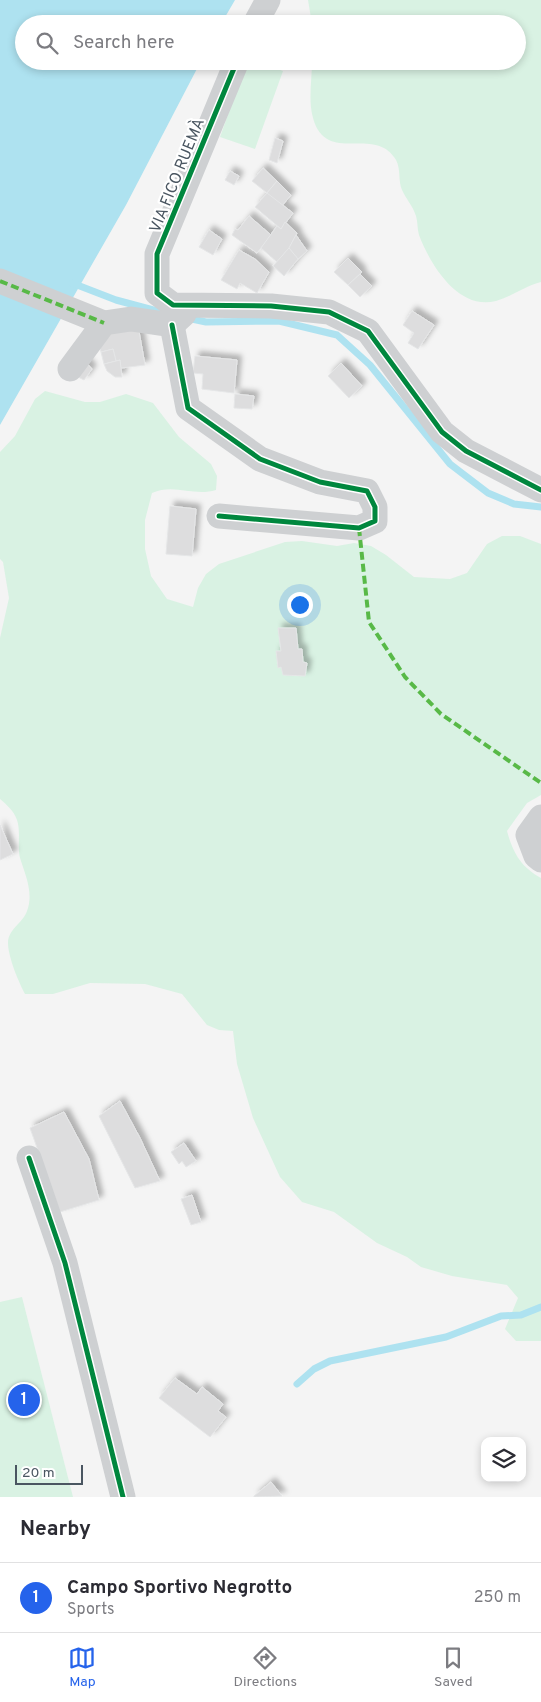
<!DOCTYPE html>
<html lang="en">
<head>
<meta charset="utf-8">
<style>
  :root { --surface:#fff; --page:#f2f2f3; --text:#2b2b33; --muted:#7c7c81; --line:#e1e1e2; --accent:#2563eb }
  body { margin:0; font-family:Overpass,sans-serif; background:var(--page); color:var(--text) }
  .controls { position:absolute; right:15px; bottom:15px; display:grid; overflow:hidden; border-radius:10px; box-shadow:0 2px 8px #0003 }
  .controls button { width:45px; height:45px; display:grid; place-items:center; padding:0; border:0; border-bottom:1px solid var(--line); background:var(--surface); color:var(--text); font:25px sans-serif }
  .scale { position:absolute; left:15px; bottom:12px; width:68px; box-sizing:border-box; padding-left:5px; border:2px solid #4a5661; border-top:0; font-size:14px; line-height:18px; white-space:nowrap; color:#4a5661; -webkit-text-stroke:4px #fff; paint-order:stroke }
  .you { position:absolute; left:299px; top:604px; width:18px; height:18px; margin:-12px; border:4px solid #fff; border-radius:50%; background:#1a73e8; box-shadow:0 0 0 8px #1a73e833 }
  .badge { display:grid; place-items:center; width:32px; height:32px; border-radius:50%; background:var(--accent); color:#fff; font-size:16px; font-weight:700 }
  .pin { position:absolute; translate:-50% -50%; border:2px solid #fff; box-shadow:0 1px 5px #0006 }
  .list { margin:0; padding:0; list-style:none }
  h2 { display:flex; justify-content:space-between; align-items:center; height:65px; margin:0; padding:0 20px; font-size:21px }
  h2 small { font-size:16px; font-weight:400; color:var(--muted) }
  .list li { display:grid; grid-template-columns:32px 1fr auto; gap:15px; align-items:center; box-sizing:border-box; height:70px; padding:0 20px; border-top:1px solid var(--line) }
  .list b { display:block; font-size:19px; white-space:nowrap }
  .list p { margin:0; font-size:16px; white-space:nowrap; color:var(--muted) }
  .list em { font-size:16px; font-style:normal; color:var(--muted) }
  .icon { flex:none; width:28px; height:28px; fill:none; stroke:currentColor; stroke-width:2; stroke-linecap:round; stroke-linejoin:round }
  .map { position:relative; flex:none; width:541px; height:1497px; overflow:hidden }
  .search { position:absolute; background:var(--surface); box-shadow:0 2px 8px #0003; left:15px; right:15px; top:15px; height:55px; display:flex; align-items:center; gap:12px; box-sizing:border-box; padding:0 18px; border-radius:28px; color:var(--muted); font-size:19px }
  .sheet { height:135px; background:var(--surface) }
  nav { display:flex; justify-content:space-around; align-items:center; box-sizing:border-box; height:70px; border-top:1px solid var(--line); background:var(--surface); font-size:14px; color:var(--muted) }
  nav a { display:grid; justify-items:center; gap:2px }
  nav .on { color:var(--accent) }
  .map>svg:first-child { display:block }
</style>
</head>
<body>
<div class="map">
<svg width="541" height="1497" viewBox="0 0 541 1497">
  <defs>
    <filter id="shadow"><feDropShadow dx="4.5" dy="-4.5" stdDeviation="2.5" flood-color="#0004"/></filter>
  </defs>
  <rect width="100%" height="100%" fill="#f4f4f4"/>
  <g fill="#d9f2e3">
    <path d="M541,0V282C525,286 511,297 496,301C458,311 430,264 419,235C417,229 418,222 416,216C413,206 406,199 402,190C398,181 401,169 396,160C375,124 326,166 313,118C308,100 312,80 312,61H517V24H312L308,0Z"/>
    <path d="M247,61H255L283,71L255,149L220,137Z"/>
    <path d="M45,391L85,402H100L126,394L153,403L179,437L211,464L217,476L216,490C193,497 175,483 152,493L145,520V549L151,576L167,599L193,607L198,588L206,574L219,564L285,542L302,541L337,546L354,543L371,546L386,555L414,577L450,579L467,573L487,544L502,536H520L541,544V795L527,803L507,831C513,853 521,867 541,878V1341H516L505,1329L518,1298L507,1285L452,1276L421,1267L407,1257L377,1243L334,1212L302,1202L280,1177L253,1118L237,1064L233,1031L219,1030L207,1025L182,994L145,984L90,983L53,994H25C19,983 8,957 8,943C8,929 23,923 27,911C34,893 25,874 20,858C17,846 21,832 17,820C14,811 7,805 0,799V638L9,598L3,562L0,559V452L15,436L35,399Z"/>
    <path d="M22,1297L73,1497H0V1302Z"/>
  </g>
  <path fill="#aee2f0" d="M0,0H235L221,24H24V61H201L126,205L0,425Z"/>
  <g fill="none" stroke-linecap="round" stroke-linejoin="round">
    <g stroke="#aee2f0" stroke-width="7">
      <path d="M72,283L116,300L157,311"/>
      <path d="M187,318L206,322L279,321L337,335L370,365L450,464L488,493L514,504L541,507"/>
      <path d="M297,1384L314,1369L330,1361L446,1337L501,1316L521,1315L541,1307"/>
    </g>
  </g>
  <g fill="#ddddde" stroke="#e5e6e7" filter="url(#shadow)">
    <path d="M275,138L283,141L277,163L269,160Z"/>
    <path d="M263,168L277,181L267,193L252,181Z"/>
    <path d="M230,171L239,176L234,185L225,180Z"/>
    <path d="M277,181L291,195L281,207L267,193Z"/>
    <path d="M267,193L293,213L281,229L255,207Z"/>
    <path d="M249,216L271,235L257,253L232,235L235,229L238,230Z"/>
    <path d="M285,222L297,233L289,248L277,262L261,248L277,226L281,229Z"/>
    <path d="M209,230L222,239L213,255L199,247Z"/>
    <path d="M296,235L307,251L298,259L289,248Z"/>
    <path d="M289,248L298,259L284,276L273,266Z"/>
    <path d="M239,250L255,259L269,272L257,293L240,283L237,289L221,280Z"/>
    <path d="M348,258L362,272L348,285L334,272Z"/>
    <path d="M360,274L372,286L360,297L348,285Z"/>
    <path d="M412,311L434,325L418,349L408,343L414,333L403,325Z"/>
    <path d="M138,326L145,365L121,368L120,360L116,361L113,349L101,352L97,336Z"/>
    <path d="M113,349L116,361L104,364L101,352Z"/>
    <path d="M195,356L237,360L234,393L202,389L203,374L193,373Z"/>
    <path d="M84,360L92,369L84,380L72,374Z"/>
    <path d="M120,360L122,377H115L107,371L104,364Z"/>
    <path d="M341,363L362,386L349,398L328,376Z"/>
    <path d="M235,394L254,396L252,409L234,408Z"/>
    <path d="M170,506L196,509L192,556L166,554Z"/>
    <path d="M278,628H296L298,649H302L303,662L307,663L305,676L283,675L281,667L278,668L276,651H281Z"/>
    <path d="M0,825L13,854L0,860Z"/>
    <path d="M120,1101L140,1138L160,1181L135,1188L99,1116Z"/>
    <path d="M64,1112L89,1159L99,1200L60,1212L30,1128Z"/>
    <path d="M184,1143L196,1161L186,1167L182,1161L179,1164L171,1152Z"/>
    <path d="M192,1195L201,1222L191,1225L181,1199Z"/>
    <path d="M175,1378L197,1394L202,1387L223,1404L218,1411L226,1417L210,1437L159,1398Z"/>
    <path d="M271,1482L282,1496L254,1497V1496Z"/>
  </g>
  <g fill="none" stroke-linecap="round" stroke-linejoin="round">
    <g stroke="#ced0d2" stroke-width="25">
      <path d="M255,24L268,0"/>
      <path d="M237,61L157,254V293L173,305L271,306L329,312L368,331L442,432L466,451L541,490"/>
      <path d="M0,281L104,323"/>
      <path d="M172,325L188,408L260,459L320,482L367,491L375,507V521L359,528L219,516"/>
      <path d="M70,369L104,323L131,319L172,325L184,314"/>
      <path d="M541,817L528,835L536,856L541,860"/>
      <path d="M29,1158L65,1263L123,1497"/>
    </g>
    <g stroke="#58b947" stroke-width="4" stroke-dasharray="8 4" stroke-linecap="butt">
      <path d="M0,281L104,323"/>
      <path d="M359,528L369,622L405,677L441,714L541,783"/>
    </g>
    <g stroke="#fff" stroke-width="8">
      <g id="cycleway">
        <path d="M237,61L157,254V293L173,305L271,306L329,312L368,331L442,432L466,451L541,490"/>
        <path d="M172,325L188,408L260,459L320,482L367,491L375,507V521L359,528L219,516"/>
        <path d="M29,1158L65,1263L123,1497"/>
      </g>
    </g>
    <use href="#cycleway" stroke="#00873e" stroke-width="5"/>
  </g>
  <g text-anchor="middle" stroke-width="4.5" stroke-linejoin="round" paint-order="stroke">
    <g font-size="16" fill="#4a5661" stroke="#fff">
      <text transform="translate(176 175) rotate(-68)" y="6">VIA FICO RUEMÀ</text>
    </g>
  </g>
</svg>
<div class="controls">
<button><svg class="icon" aria-label="layers" viewBox="0 0 24 24"><path d="M12 4l9 5-9 5-9-5zM3 14l9 5 9-5"/></svg></button>
</div>
<div class="scale">20 m</div>
<div class="you"></div>
<div class="pin badge" style="left:24px;top:1400px">1</div>
<div class="search"><svg class="icon" aria-label="search" viewBox="0 0 24 24"><circle cx="10" cy="10" r="6"/><path d="M15 15l6 6"/></svg>Search here</div>
</div>
<section class="sheet">
<h2>Nearby<small></small></h2>
<ul class="list">
<li><span class="badge">1</span><div><b>Campo Sportivo Negrotto</b><p>Sports</p></div><em>250 m</em></li>
</ul>
</section>
<nav>
<a class="on"><svg class="icon" aria-label="map" viewBox="0 0 24 24"><path d="M3 6l6-2 6 2 6-2v14l-6 2-6-2-6 2zM9 4v14M15 6v14"/></svg>Map</a>
<a><svg class="icon" aria-label="directions" viewBox="0 0 24 24"><path d="M12 3l9 9-9 9-9-9zM9 14v-3h6M13 9l2 2-2 2"/></svg>Directions</a>
<a><svg class="icon" aria-label="saved" viewBox="0 0 24 24"><path d="M7 4h10v16l-5-4-5 4z"/></svg>Saved</a>
</nav>
</body>
</html>
